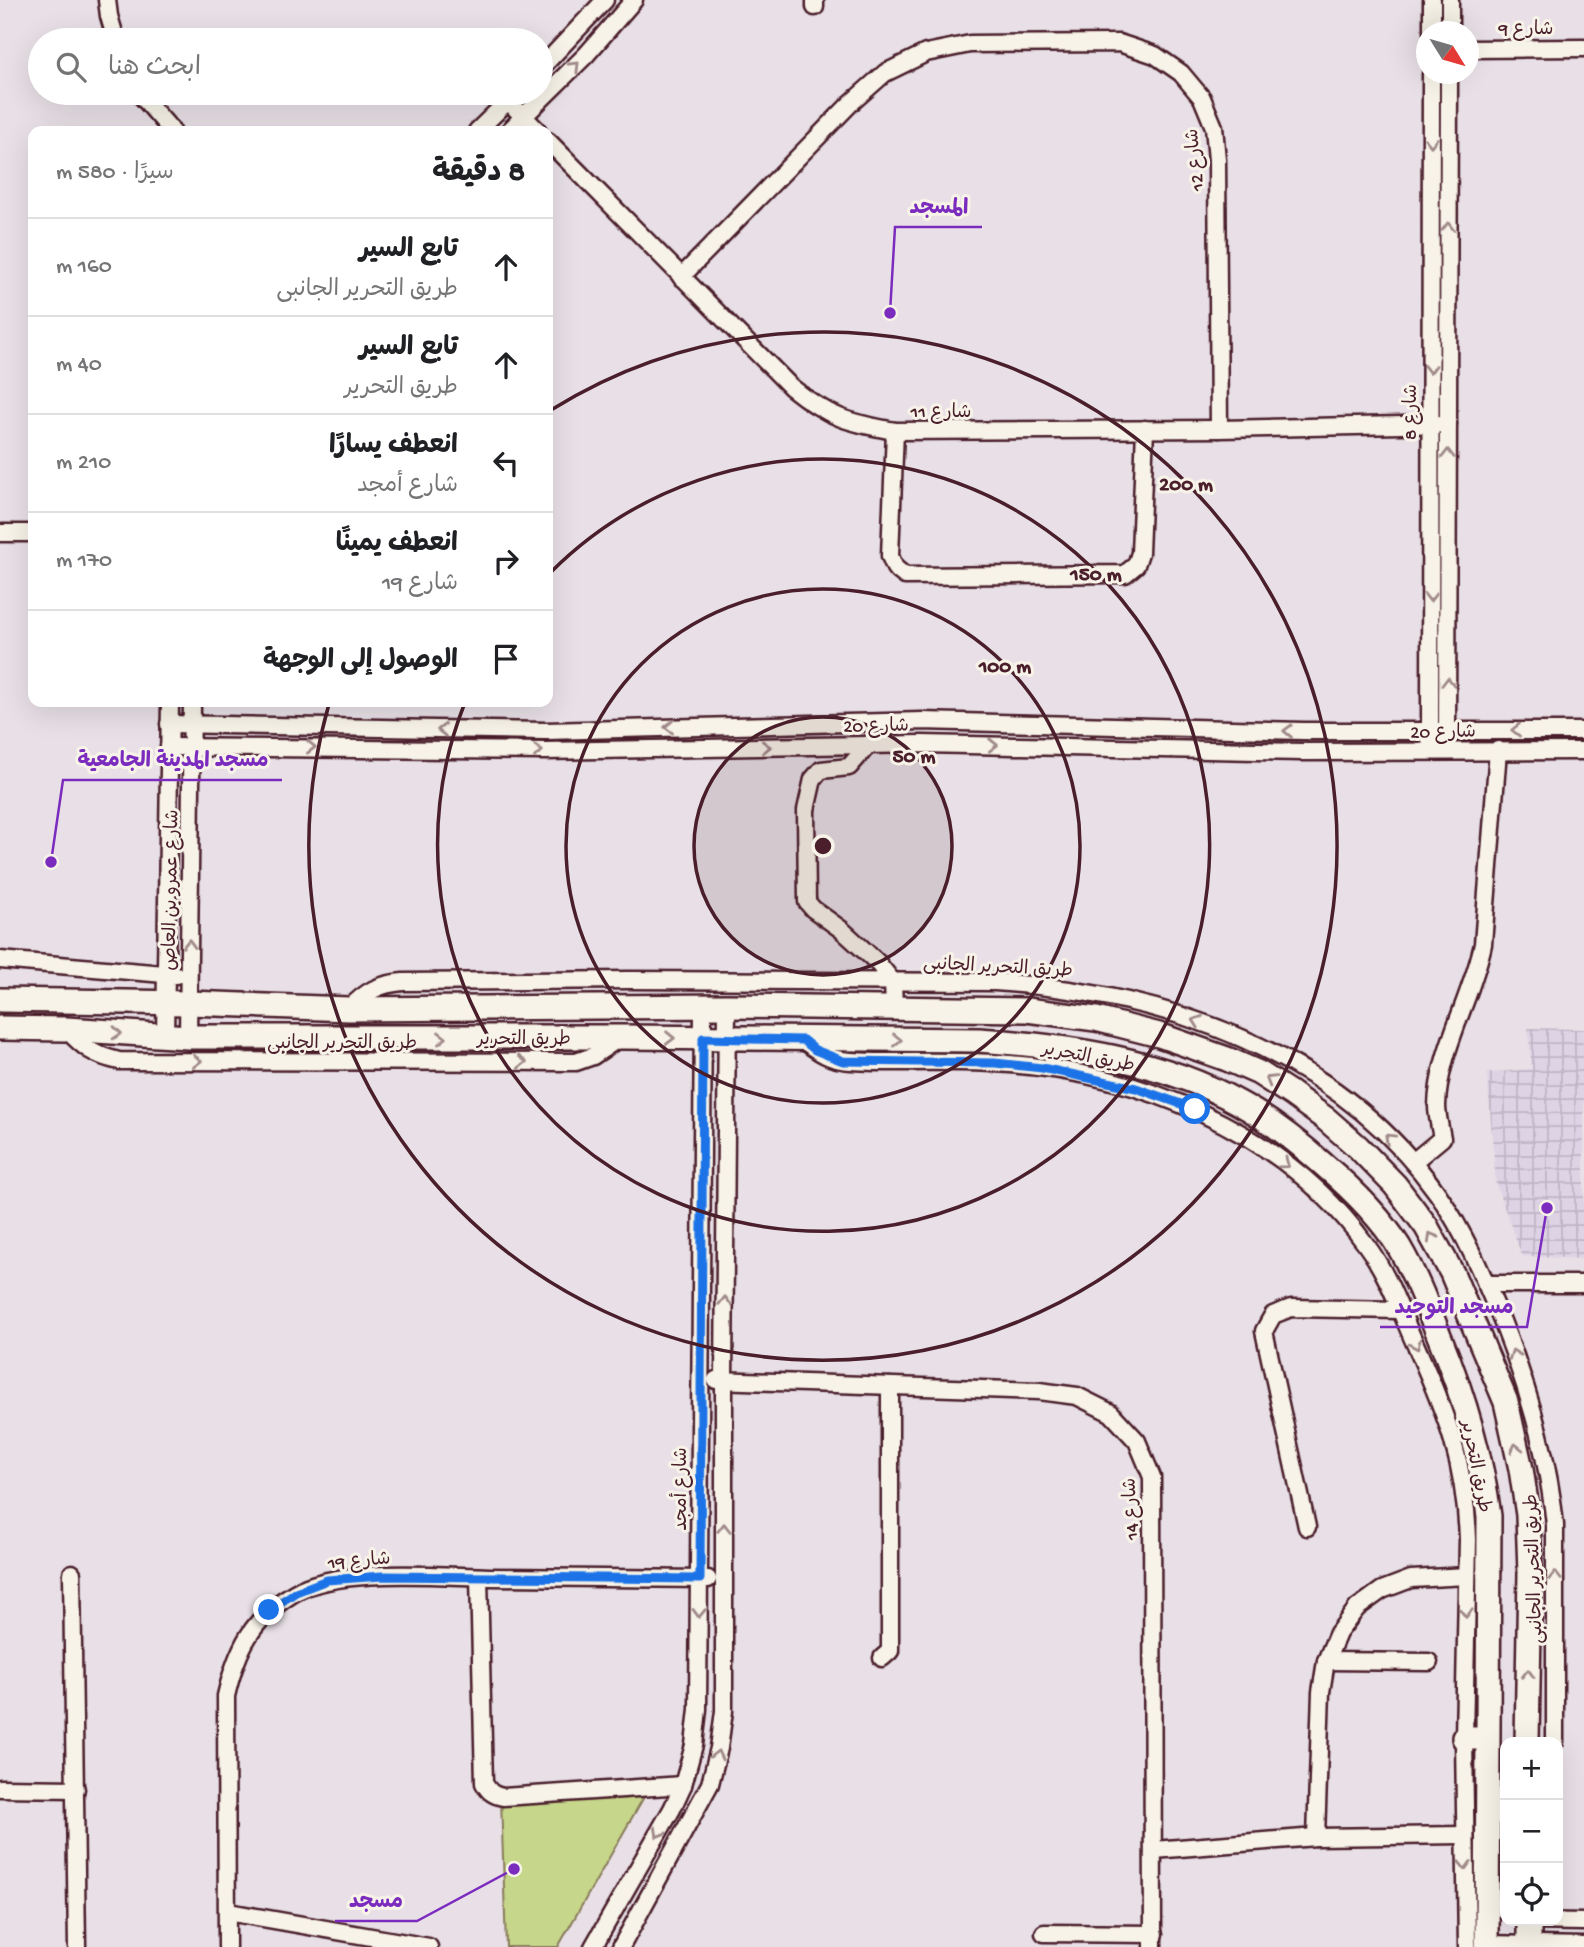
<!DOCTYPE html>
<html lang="ar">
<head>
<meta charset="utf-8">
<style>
  :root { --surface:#fff; --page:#f6f6f6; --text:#202124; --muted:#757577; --line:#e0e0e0 }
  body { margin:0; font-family:"Gochi Hand","Playpen Sans Arabic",sans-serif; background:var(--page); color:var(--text); direction:rtl }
  .controls { position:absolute; right:21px; bottom:21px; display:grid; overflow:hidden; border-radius:14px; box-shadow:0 7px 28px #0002 }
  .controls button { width:63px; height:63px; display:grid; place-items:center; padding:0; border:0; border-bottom:2px solid var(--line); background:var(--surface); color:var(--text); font:35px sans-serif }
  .compass { position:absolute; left:1416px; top:21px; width:63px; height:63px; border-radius:50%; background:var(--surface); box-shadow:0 7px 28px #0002; rotate:127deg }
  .stop { position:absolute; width:21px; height:21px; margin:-16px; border:5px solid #1a73e8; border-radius:50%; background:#fff }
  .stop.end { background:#1a73e8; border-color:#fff; box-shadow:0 2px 7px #0008 }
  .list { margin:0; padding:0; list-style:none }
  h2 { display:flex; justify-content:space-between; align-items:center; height:91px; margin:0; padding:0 28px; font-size:30px }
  h2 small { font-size:23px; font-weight:400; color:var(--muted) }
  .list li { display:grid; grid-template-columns:46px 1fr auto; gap:21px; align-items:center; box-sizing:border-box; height:98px; padding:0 28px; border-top:2px solid var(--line) }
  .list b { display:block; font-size:26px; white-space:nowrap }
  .list p { margin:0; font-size:23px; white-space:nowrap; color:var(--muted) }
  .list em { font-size:23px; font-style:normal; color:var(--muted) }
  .icon { flex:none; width:38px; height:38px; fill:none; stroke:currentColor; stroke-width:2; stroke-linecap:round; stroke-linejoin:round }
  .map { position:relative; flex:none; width:1584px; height:1947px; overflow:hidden; direction:ltr }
  .search { position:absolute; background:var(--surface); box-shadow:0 7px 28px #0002; left:28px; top:28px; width:525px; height:77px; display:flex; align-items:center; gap:18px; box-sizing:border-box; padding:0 24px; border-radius:38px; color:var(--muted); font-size:26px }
  .panel { position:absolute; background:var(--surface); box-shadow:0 7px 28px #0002; left:28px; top:126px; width:525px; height:581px; border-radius:14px; direction:rtl }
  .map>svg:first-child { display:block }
</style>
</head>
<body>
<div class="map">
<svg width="1584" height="1947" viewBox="0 0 1584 1947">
  <defs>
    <pattern id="industrial-grid" width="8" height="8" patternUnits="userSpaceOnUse" patternTransform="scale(1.75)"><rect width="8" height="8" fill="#ded2e5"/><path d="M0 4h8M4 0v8" fill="none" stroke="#c0b4c5"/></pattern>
  </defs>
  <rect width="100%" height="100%" fill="#e8e0e6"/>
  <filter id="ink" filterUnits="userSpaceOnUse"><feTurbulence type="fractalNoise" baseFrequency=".0143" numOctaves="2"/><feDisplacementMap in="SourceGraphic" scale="14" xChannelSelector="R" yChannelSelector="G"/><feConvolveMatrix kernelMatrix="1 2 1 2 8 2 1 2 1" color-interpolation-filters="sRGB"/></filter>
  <g filter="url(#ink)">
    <path fill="url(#industrial-grid)" d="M1528,1028L1584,1029V1259L1522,1256L1496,1185L1487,1073L1532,1069Z"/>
    <path fill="#c6d68a" stroke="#887a5a" stroke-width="2" d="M645,1795L558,1947H506L501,1799Z"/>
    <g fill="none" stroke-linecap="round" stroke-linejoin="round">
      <g stroke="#4a1f2b" stroke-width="21">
        <g id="street">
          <path d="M107,0L109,16L116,40"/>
          <path d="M815,7V0"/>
          <path d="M1432,32V0"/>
          <path d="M1450,32V0"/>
          <path d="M1468,49L1584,48"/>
          <path d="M541,68L605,0"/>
          <path d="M139,93L172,131"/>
          <path d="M508,101L538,131"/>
          <path d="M477,131L516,93"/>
          <path d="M509,131L586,55L634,0"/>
          <path d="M548,141L791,387C828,417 849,423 895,431L1219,429L1448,424"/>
          <path d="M681,277L851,103L885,73L926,53L970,44L1119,43L1155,55L1181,73L1202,98L1214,127L1217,160L1219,429"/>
          <path d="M895,431L890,556L895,568L905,576L1125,574L1136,565L1140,553L1145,429"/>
          <path d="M0,533H33"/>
          <path d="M169,724L546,731L922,721L1304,731H1584"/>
          <path d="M1447,737L1449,74"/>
          <path d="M1430,740L1431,74"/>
          <path d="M869,744L849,767L821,770L813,779L806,810L807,902L813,909L842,930L877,962L893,982L894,1007"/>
          <path d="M169,747L545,751L922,744L1303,752L1584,751"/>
          <path d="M0,960L176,975"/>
          <path d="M349,1009C366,991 379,984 403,982L629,980L995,982C1164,993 1336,1050 1438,1194C1465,1233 1484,1278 1502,1321C1528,1387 1548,1454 1555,1525V1742"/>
          <path d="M66,1029C84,1048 93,1055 119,1061L576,1062L593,1056L621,1037"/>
          <path d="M165,1036L170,702"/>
          <path d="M188,1037L192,702"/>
          <path d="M803,1040C812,1047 819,1053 830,1057C846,1063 865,1061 882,1062C919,1062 957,1061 994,1063C1135,1070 1283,1129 1367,1246C1389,1276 1401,1313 1416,1346C1447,1416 1465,1462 1468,1539L1464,1738L1467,1947"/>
          <path d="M1413,1162L1442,1138C1440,1127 1437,1116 1437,1106C1438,1053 1472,997 1483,944L1498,750"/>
          <path d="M1486,1284H1584"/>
          <path d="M716,1380L1039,1391L1077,1396L1111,1413L1137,1441L1152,1477L1153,1947"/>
          <path d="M1307,1527L1264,1331L1273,1315L1291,1308L1400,1310"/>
          <path d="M72,1573L77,1947"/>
          <path d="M479,1577L484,1783C489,1792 493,1795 503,1797L683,1785"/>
          <path d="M882,1658L890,1651V1386"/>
          <path d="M1326,1661L1429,1662"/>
          <path d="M0,1788L76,1789"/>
          <path d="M1316,1837L1321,1692L1326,1661L1338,1633L1357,1608L1382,1590L1411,1579L1467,1576"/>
          <path d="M1154,1850L1316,1837L1464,1835"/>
          <path d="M228,1912L429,1947"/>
          <path d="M1524,1921L1584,1922"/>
          <path d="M1044,1933L1154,1934"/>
          <path d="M1487,1944L1584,1946"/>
          <path d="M227,1947L226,1696C237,1649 252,1618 294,1593C338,1567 437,1576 489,1577C562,1578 635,1579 708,1579"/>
          <path d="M593,1947L672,1809L683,1785L694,1745L698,1709L703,1006"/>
          <path d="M621,1947L710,1784L719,1748L724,1711V1380L727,1006"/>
        </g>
      </g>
      <g stroke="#4a1f2b" stroke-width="28">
        <g id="secondary">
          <path d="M0,1000L189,1003L349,1009L727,1006L1027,1010L1096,1019L1159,1035L1227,1059L1259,1073L1290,1093L1326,1119L1358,1147L1395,1185L1426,1226L1452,1273L1506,1402L1521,1469L1528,1515L1530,1572L1527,1742"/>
          <path d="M0,1028L66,1029L188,1037H621L979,1040C1067,1046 1161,1059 1239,1103C1270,1120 1298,1142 1324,1165C1352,1189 1379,1215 1399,1247C1416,1276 1428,1308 1440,1338C1464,1397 1481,1454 1489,1516L1487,1947"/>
          <path d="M1464,1738H1487"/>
          <path d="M1529,1921V1947"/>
        </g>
      </g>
      <use href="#street" stroke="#f7f3e8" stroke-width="16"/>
      <use href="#secondary" stroke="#f7f3e8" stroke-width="23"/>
    </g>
    <defs><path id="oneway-chevron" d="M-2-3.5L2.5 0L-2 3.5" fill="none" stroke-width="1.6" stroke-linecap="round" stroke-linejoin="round" transform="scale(1.75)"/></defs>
    <g stroke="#a0898a">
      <use href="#oneway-chevron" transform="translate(575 66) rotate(-45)"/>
      <use href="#oneway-chevron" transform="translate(1431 142) rotate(90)"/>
      <use href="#oneway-chevron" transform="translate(1448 227) rotate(-90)"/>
      <use href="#oneway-chevron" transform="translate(1430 369) rotate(90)"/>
      <use href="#oneway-chevron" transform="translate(1448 454) rotate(-90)"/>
      <use href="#oneway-chevron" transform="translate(1430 597) rotate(90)"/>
      <use href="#oneway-chevron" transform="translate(1448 682) rotate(-90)"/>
      <use href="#oneway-chevron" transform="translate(669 727) rotate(179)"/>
      <use href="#oneway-chevron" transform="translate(442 730) rotate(-179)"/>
      <use href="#oneway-chevron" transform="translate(1516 730) rotate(-180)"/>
      <use href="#oneway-chevron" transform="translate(1288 731) rotate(-179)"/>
      <use href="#oneway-chevron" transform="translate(993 745) rotate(1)"/>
      <use href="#oneway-chevron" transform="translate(311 747) rotate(1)"/>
      <use href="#oneway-chevron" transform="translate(766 747) rotate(-1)"/>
      <use href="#oneway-chevron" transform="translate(538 751)"/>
      <use href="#oneway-chevron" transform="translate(189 944) rotate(-89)"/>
      <use href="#oneway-chevron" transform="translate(1197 1021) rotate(-160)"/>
      <use href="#oneway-chevron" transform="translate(117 1033) rotate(4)"/>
      <use href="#oneway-chevron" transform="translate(442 1038)"/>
      <use href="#oneway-chevron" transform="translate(670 1038) rotate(1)"/>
      <use href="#oneway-chevron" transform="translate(897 1040)"/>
      <use href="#oneway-chevron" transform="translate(197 1061)"/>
      <use href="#oneway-chevron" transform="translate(522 1062)"/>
      <use href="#oneway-chevron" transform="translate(1270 1080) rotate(-149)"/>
      <use href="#oneway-chevron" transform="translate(1389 1138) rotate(-136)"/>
      <use href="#oneway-chevron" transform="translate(1285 1164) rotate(37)"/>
      <use href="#oneway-chevron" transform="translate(1432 1237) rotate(-119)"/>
      <use href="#oneway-chevron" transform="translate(725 1301) rotate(-89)"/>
      <use href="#oneway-chevron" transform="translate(1416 1345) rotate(66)"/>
      <use href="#oneway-chevron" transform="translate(1514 1354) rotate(-110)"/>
      <use href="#oneway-chevron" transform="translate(1516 1448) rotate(-103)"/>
      <use href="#oneway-chevron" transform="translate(724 1528) rotate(-90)"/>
      <use href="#oneway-chevron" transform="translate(1555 1576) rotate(-90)"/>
      <use href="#oneway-chevron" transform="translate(699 1613) rotate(91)"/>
      <use href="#oneway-chevron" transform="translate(1466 1613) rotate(91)"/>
      <use href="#oneway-chevron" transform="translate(1528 1674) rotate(-89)"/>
      <use href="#oneway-chevron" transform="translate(717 1755) rotate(-77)"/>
      <use href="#oneway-chevron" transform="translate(659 1833) rotate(119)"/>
      <use href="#oneway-chevron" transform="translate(1465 1865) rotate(89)"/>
    </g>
  </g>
  <g fill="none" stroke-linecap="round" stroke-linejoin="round" filter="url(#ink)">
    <path stroke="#1a73e8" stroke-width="9" d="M269,1610L296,1592L327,1580L382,1576L700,1579L703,1038L803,1040L815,1050L843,1061L995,1063L1042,1068L1136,1088L1195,1109"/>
  </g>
  <circle cx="823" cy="846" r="129" fill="#4a1f2b" fill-opacity=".12"/>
  <g fill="none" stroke="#4a1f2b" stroke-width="3.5">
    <circle cx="823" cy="846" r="129"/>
    <circle cx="823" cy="846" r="257"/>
    <path d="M550 573A386 386 0 1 1 464 705"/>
    <path d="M551 410A514 514 0 1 1 329 704"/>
  </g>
  <g text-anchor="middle" stroke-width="6" stroke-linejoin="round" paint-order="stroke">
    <g font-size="19" fill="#4a1f2b" stroke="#f7f3e8">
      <text x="1526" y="34">شارع 9</text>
      <text transform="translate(1193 160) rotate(-96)" y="7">شارع 12</text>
      <text x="941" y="417">شارع 11</text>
      <text transform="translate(1409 412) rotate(-90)" y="7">شارع 8</text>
      <text transform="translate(876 724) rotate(-1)" y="7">شارع 20</text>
      <text transform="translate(1443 730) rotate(-1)" y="7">شارع 20</text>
      <text transform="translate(169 890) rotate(-89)" y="7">شارع عمرو بن العاص</text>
      <text transform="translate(998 965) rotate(3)" y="7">طريق التحرير الجانبى</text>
      <text x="524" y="1044">طريق التحرير</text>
      <text x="342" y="1048">طريق التحرير الجانبى</text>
      <text transform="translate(1089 1055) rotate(11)" y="7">طريق التحرير</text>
      <text transform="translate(1478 1466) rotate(79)" y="7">طريق التحرير</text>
      <text transform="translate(679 1489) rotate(-90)" y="7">شارع أمجد</text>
      <text transform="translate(1129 1509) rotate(-93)" y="7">شارع 14</text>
      <text transform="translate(359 1559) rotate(-5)" y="7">شارع 19</text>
      <text transform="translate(1532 1569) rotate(-92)" y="7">طريق التحرير الجانبى</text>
    </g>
  </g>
  <circle cx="823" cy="846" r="10" fill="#4a1f2b" stroke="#f7f3e8" stroke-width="3.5"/>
  <g font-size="21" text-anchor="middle" font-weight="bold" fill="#4a1f2b" stroke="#f7f3e8" stroke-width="6" stroke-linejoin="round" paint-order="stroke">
    <text x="1186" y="490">200 m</text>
    <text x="1096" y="580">150 m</text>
    <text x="1005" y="672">100 m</text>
    <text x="914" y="762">50 m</text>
  </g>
  <path fill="none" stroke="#7b2cbf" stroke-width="2.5" d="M890 313L895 227H982M51 862L63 780H282M1547 1208L1527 1327H1380M514 1869L417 1921H335"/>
  <g fill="#7b2cbf" stroke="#f7f3e8" stroke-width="2.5">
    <circle cx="890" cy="313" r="7"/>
    <circle cx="51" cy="862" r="7"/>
    <circle cx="1547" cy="1208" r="7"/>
    <circle cx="514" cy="1869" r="7"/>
  </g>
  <g font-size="21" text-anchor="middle" font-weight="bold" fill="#7b2cbf" stroke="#f7f3e8" stroke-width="6" stroke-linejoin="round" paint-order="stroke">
    <text x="939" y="213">المسجد</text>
    <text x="173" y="766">مسجد المدينة الجامعية</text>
    <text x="1454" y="1313">مسجد التوحيد</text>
    <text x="376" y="1907">مسجد</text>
  </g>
</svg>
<div class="controls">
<button>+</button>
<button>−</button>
<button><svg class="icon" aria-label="locate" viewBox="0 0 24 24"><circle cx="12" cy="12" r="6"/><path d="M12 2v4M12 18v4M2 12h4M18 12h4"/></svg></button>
</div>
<svg class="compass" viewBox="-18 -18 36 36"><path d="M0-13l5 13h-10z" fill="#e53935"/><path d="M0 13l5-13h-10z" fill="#757577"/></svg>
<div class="stop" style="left:1195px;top:1109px"></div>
<div class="stop end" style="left:269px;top:1610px"></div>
<div class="search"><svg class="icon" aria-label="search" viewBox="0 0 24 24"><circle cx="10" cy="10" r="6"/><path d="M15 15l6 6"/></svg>ابحث هنا</div>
<section class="panel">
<h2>8 دقيقة<small>سيرًا · 580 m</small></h2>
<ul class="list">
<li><svg class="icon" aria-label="ahead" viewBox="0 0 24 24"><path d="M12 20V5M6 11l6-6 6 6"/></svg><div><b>تابع السير</b><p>طريق التحرير الجانبى</p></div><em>160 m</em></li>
<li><svg class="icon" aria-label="ahead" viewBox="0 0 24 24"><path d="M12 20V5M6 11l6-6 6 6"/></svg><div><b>تابع السير</b><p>طريق التحرير</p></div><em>40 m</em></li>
<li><svg class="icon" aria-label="left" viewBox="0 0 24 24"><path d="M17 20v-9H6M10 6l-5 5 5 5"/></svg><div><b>انعطف يسارًا</b><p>شارع أمجد</p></div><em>210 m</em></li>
<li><svg class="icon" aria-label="right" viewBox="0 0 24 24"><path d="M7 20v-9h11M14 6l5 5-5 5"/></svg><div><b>انعطف يمينًا</b><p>شارع 19</p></div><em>170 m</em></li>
<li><svg class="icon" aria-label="arrive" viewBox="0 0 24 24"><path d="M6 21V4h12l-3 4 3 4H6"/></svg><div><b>الوصول إلى الوجهة</b></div></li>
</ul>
</section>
</div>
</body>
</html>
